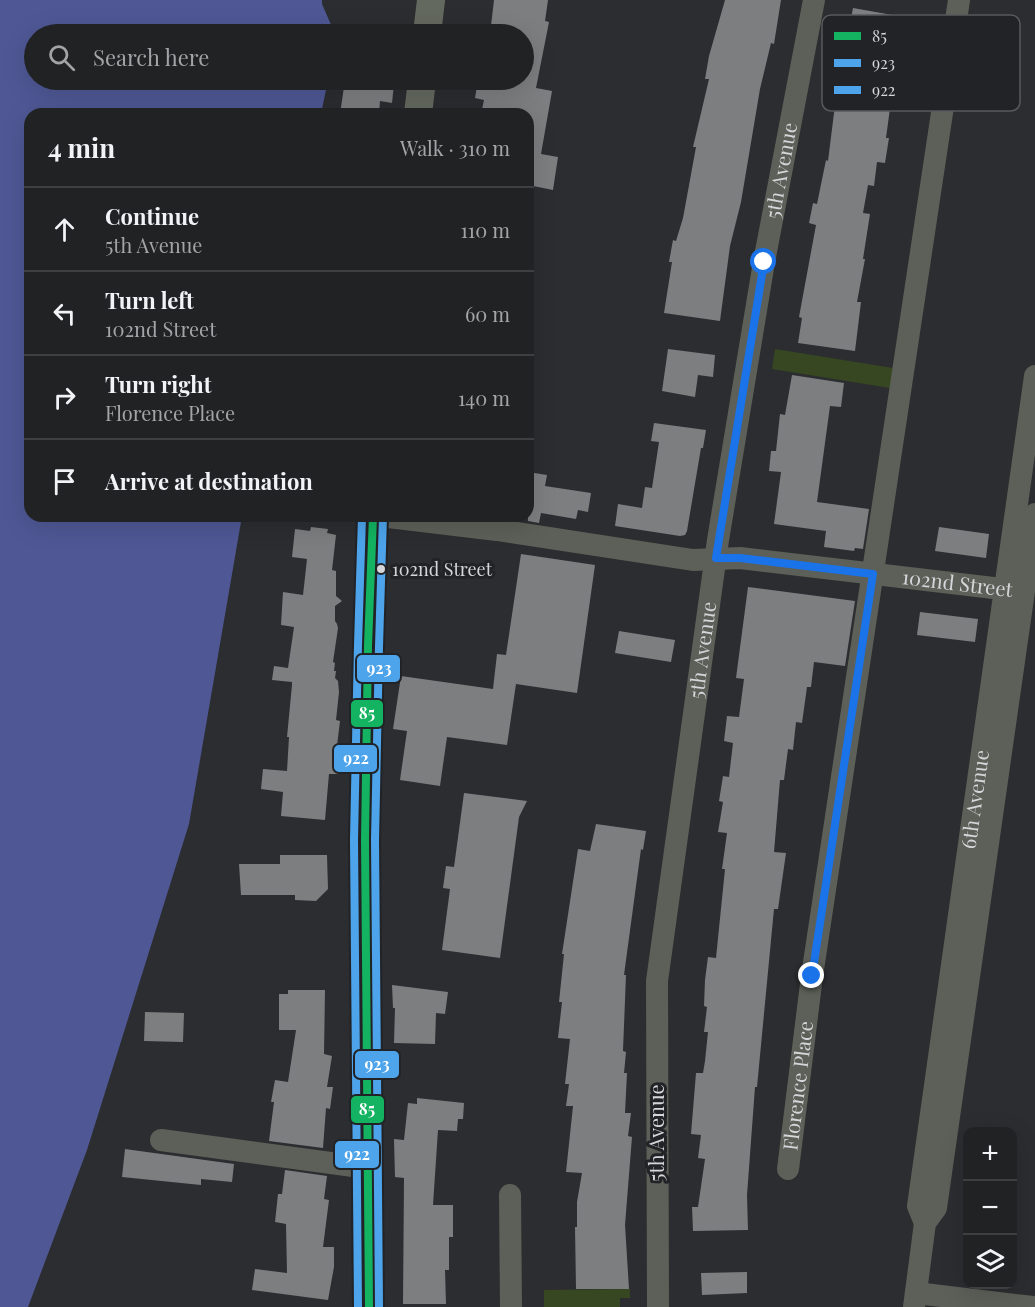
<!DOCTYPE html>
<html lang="en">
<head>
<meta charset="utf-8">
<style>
  :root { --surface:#212224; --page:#292a2c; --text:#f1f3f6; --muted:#a2a4a6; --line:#3e3f41 }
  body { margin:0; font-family:"Playfair Display",serif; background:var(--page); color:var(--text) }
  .controls { position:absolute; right:18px; bottom:18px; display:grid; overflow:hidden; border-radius:12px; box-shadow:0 6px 24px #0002 }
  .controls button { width:54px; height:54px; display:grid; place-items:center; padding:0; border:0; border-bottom:2px solid var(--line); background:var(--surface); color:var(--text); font:30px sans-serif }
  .stop { position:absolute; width:18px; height:18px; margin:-14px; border:4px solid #1a73e8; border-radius:50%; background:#fff }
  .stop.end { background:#1a73e8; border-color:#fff; box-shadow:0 2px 6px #0008 }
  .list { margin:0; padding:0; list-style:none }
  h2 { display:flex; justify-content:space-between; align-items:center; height:78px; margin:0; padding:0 24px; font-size:26px }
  h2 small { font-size:20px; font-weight:400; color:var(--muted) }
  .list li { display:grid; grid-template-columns:39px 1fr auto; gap:18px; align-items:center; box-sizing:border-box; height:84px; padding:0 24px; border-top:2px solid var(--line) }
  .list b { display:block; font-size:22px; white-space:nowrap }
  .list p { margin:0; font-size:20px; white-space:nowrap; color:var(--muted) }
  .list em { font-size:20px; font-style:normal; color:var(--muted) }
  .icon { flex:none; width:33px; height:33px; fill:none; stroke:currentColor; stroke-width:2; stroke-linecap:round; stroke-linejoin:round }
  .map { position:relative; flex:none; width:1035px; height:1307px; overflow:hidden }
  .search { position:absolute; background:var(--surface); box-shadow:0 6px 24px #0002; left:24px; top:24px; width:510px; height:66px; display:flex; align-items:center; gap:15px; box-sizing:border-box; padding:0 21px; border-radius:33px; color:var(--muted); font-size:22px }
  .panel { position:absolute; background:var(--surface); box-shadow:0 6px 24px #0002; left:24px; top:108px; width:510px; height:414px; border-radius:18px }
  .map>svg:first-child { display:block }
</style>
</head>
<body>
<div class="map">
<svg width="1035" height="1307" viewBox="0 0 1035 1307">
  <rect width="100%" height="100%" fill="#2c2d30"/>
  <g fill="#364722">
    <path d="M775,349L893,368L890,388L772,369Z"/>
    <path d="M630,1289V1298H620V1307H544V1290Z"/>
  </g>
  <path fill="#4f5895" d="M0,0H322V4L335,34H34V80H328L321,114H30V516H242L189,824L87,1150L28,1307H0Z"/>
  <g fill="#7d7e80">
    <path d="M494,0H548L545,21L549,22L536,88L552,91L541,154L558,157L553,190L528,185V114H481L484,100L475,98L478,80H524V34H490Z"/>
    <path d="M725,0H781L774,44L771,43L760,89L741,202L730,246L720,321L664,313L672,262H669L673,240L676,241L683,218L696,147H693L709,79H705L709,56Z"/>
    <path d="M853,8L898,16L890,64L893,65L889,86H893L886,138H889L885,163L877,162L874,186L868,185L863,213L870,214L863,259H865L857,302H861L855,351L798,343L802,318L799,317L816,225L809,223L813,203L817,204L826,160L828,161L836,97Z"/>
    <path d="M345,80H390V83L394,84L392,103L380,101L379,114H340Z"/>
    <path d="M668,349L715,355L713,377L698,375L695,397L662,391Z"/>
    <path d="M792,375L844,383L841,407L830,406L817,502L869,509L863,549L855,548L854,551L824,547L826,531L774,524L781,472L769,471L771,451H776L780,414L785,415Z"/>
    <path d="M654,423L706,430L703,448H701L687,531L685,535L680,536L615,526L618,504L642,508L645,487L652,488L659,442L651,441Z"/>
    <path d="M528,472L547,475L545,486L591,493L588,512L578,510L576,519L541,513L539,523L528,521Z"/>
    <path d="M311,527L328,529L327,533L336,535L332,570L336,571V596L342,601L335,606V621L337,624L338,628L333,662L335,663L334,671H336L335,678L338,681L339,692L336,720L340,721L336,754H339L338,774H329L325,820L281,816L283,792L261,789L263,769L287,771L289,737H287L292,685V682L272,680L274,666L288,668L294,627L281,625L283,592L303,595L307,559L292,557L295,529L310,531Z"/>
    <path d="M939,527L989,534L986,558L935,551Z"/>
    <path d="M521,554L595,565L577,693L516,684L507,745L447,737L440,786L400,780L407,731L393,729L401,676L493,689L497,654L506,655Z"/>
    <path d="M748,587L855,601L845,666L814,662L811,687H807L802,723L796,722L793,750L788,749L784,780H780L774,852L786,853L778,909H774L757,1087H755L747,1195L748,1230L693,1231L692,1207H698L705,1159L698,1158L701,1135L691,1134L696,1073H703L705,1061L708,1032H704L707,1007L704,1006L705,980L708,957L716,958L725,869H722L727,833L718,832L723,802L719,801L723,776L729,777L733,743L724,741L727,716L739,717L744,679L736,678Z"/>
    <path d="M920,612L978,619L975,642L917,635Z"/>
    <path d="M619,631L675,640L671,662L615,653Z"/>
    <path d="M464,793L527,801L519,817L500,958L442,950L450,889L443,888L446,866L454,867Z"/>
    <path d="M596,824L646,831L643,850L641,849L624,975H626L623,1051L626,1052L624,1073H627L625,1113H631L628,1136L632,1137L625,1225L629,1289H576L575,1227H577V1202L582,1173L566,1172L573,1106H566L569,1084H565L570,1039L558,1038L562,1002H559L564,954H562L578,849L590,851Z"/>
    <path d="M280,855H327L328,889L316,901L295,900V895H241L239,864H280Z"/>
    <path d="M392,985L448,992L445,1014L436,1013L435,1044L394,1043L395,1008H393Z"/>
    <path d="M288,990H325L324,1054L332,1056L327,1087H333L330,1109L326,1108L323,1148L269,1141L274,1102H271L275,1080L288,1082L296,1030H279V994H288Z"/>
    <path d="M145,1012L184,1013L183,1042L144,1041Z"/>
    <path d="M417,1098L464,1103L463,1119H458L457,1131L438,1130L433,1205H453V1237H449V1270H445L446,1304H403L404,1178L395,1177L394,1139L404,1140L408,1103L417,1104Z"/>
    <path d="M125,1149L234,1164L232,1182L201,1179V1185L122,1177Z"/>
    <path d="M285,1170L327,1176L324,1199L329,1200L323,1247H334V1267L328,1300L252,1290L255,1269L287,1273L286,1224L275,1222L278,1194H282Z"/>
    <path d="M747,1272V1293L702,1295L701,1273Z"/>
  </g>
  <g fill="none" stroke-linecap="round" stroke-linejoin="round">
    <g stroke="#5c6058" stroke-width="22">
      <path id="s1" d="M380,516L497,530L693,560L740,558L1019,591"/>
      <path d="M161,1140L368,1168"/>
      <path id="s2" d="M788,1169L812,976L959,0"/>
      <path d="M510,1195L511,1307"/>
      <path id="s3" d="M925,1223L918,1206L1035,376"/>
      <path d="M916,1293L1033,1307"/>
      <path id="s4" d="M658,1307L657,981L718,540L764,262L814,0"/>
      <path d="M914,1307L925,1223L936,1208L1035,514"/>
    </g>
    <g stroke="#646960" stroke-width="28">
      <path d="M427,34L431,0"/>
      <path d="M418,114L422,80"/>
      <path d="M369,1307C369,1216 366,1125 365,1034C363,861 365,689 373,516"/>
    </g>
    <g stroke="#222327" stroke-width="12">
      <path id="bus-1" d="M369,1307L365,840L368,646L373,516"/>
    </g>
    <g stroke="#222327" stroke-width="12">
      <path id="bus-2" d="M379,1307L375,840L379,646L383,516"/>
    </g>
    <g stroke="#222327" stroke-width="12">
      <path id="bus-3" d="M358,1307L354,840L358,645L362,516"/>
    </g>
    <use href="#bus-1" stroke="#13b361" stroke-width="8"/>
    <use href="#bus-2" stroke="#4da4eb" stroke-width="8"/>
    <use href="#bus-3" stroke="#4da4eb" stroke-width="8"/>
  </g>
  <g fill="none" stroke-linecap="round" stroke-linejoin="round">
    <path stroke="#1a73e8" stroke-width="8" d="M764,262L716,558H740L873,574L812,976"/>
  </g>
  <circle fill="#d5d6d9" stroke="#222327" stroke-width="2" cx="381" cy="569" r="5"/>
  <g text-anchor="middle" stroke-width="6" stroke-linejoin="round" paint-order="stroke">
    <g font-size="18" fill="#d5d6d9" stroke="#222327" text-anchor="start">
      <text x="392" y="576">102nd Street</text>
    </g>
    <g font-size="20" fill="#d5d6d9" stroke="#222327">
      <text dy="7" stroke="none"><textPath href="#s4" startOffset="1146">5th Avenue</textPath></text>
      <text dy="7" stroke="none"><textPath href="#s1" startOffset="582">102nd Street</textPath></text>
      <text dy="7" stroke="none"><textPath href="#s4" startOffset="660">5th Avenue</textPath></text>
      <text dy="7" stroke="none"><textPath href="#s3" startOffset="429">6th Avenue</textPath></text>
      <text dy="7" stroke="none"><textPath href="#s2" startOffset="84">Florence Place</textPath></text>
      <text transform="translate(657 1133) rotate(-90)" y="7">5th Avenue</text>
    </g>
  </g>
  <rect x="822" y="15" width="198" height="96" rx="9" fill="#222327" stroke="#58595c" stroke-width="1.5"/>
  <rect x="834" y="32" width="27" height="8" fill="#13b361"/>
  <rect x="834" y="59" width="27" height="8" fill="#4da4eb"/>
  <rect x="834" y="86" width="27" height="8" fill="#4da4eb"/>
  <g font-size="16" fill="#d5d6d9">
    <text x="872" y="42">85</text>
    <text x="872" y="69">923</text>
    <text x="872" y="96">922</text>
  </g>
  <g stroke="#222327" stroke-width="2">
    <rect x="356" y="654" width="45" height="29" rx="6" fill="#4da4eb"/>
    <rect x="350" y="699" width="34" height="29" rx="6" fill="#13b361"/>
    <rect x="333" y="744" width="45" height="29" rx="6" fill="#4da4eb"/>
    <rect x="354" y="1050" width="46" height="29" rx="6" fill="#4da4eb"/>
    <rect x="350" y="1095" width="35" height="29" rx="6" fill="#13b361"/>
    <rect x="334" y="1140" width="46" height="29" rx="6" fill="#4da4eb"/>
  </g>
  <g font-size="16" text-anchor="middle" font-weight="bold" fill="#fff">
    <text x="379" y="674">923</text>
    <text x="367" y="719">85</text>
    <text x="356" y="764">922</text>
    <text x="377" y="1070">923</text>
    <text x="367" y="1115">85</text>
    <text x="357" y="1160">922</text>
  </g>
</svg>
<div class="controls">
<button>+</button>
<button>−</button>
<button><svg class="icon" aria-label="layers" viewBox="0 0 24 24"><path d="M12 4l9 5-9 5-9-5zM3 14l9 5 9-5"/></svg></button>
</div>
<div class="stop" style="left:764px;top:262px"></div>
<div class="stop end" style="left:812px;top:976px"></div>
<div class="search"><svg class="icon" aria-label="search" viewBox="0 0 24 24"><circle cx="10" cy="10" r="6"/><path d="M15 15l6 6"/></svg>Search here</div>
<section class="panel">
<h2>4 min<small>Walk · 310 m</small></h2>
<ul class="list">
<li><svg class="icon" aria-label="ahead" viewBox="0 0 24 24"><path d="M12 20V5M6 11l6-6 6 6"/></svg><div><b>Continue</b><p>5th Avenue</p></div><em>110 m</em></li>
<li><svg class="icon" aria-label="left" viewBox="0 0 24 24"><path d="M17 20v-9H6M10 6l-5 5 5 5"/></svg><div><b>Turn left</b><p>102nd Street</p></div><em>60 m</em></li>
<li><svg class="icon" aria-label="right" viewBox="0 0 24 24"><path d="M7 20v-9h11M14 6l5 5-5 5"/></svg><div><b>Turn right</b><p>Florence Place</p></div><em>140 m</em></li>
<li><svg class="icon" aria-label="arrive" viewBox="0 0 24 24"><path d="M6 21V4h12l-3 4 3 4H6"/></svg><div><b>Arrive at destination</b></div></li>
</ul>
</section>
</div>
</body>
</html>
